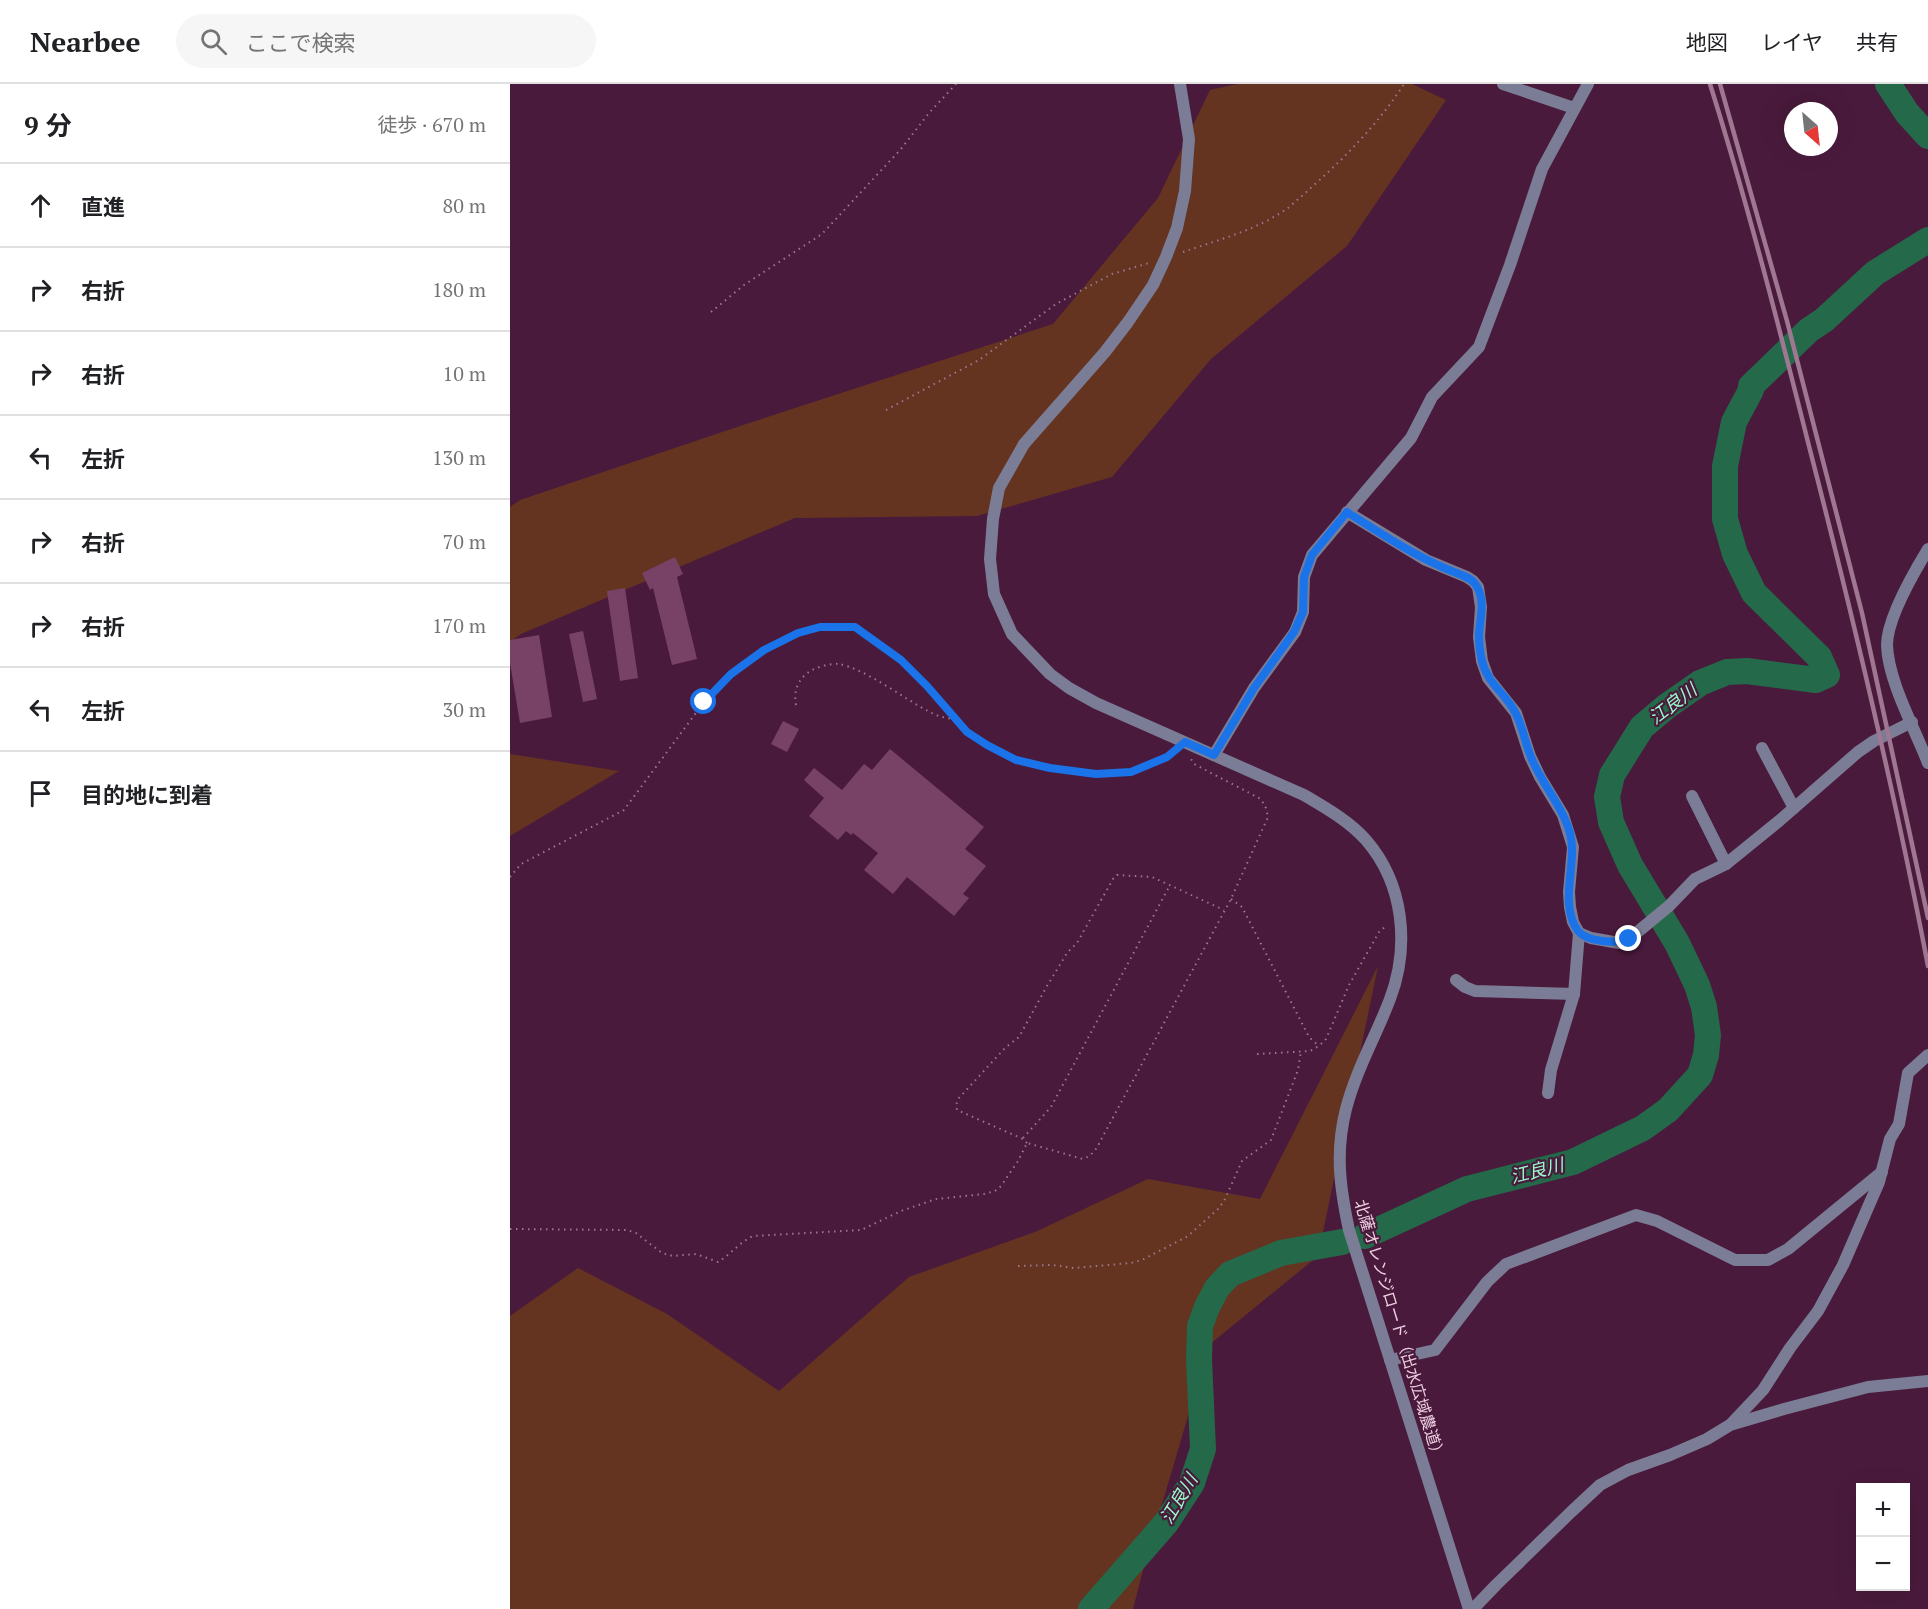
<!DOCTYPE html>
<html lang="ja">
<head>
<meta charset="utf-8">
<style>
  :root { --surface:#fff; --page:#f6f6f6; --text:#202124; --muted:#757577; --line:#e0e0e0 }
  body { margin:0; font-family:"PT Serif","Noto Sans JP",serif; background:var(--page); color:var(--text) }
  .controls { position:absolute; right:18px; bottom:18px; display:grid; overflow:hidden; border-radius:0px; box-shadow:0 6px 24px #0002 }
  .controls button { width:54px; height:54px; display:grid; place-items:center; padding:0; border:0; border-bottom:2px solid var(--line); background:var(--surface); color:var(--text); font:30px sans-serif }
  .compass { position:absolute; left:1274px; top:18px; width:54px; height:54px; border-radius:50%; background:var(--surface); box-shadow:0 6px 24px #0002; rotate:153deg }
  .stop { position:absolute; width:18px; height:18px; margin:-14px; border:4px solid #1a73e8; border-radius:50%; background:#fff }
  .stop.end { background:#1a73e8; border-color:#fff; box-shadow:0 2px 6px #0008 }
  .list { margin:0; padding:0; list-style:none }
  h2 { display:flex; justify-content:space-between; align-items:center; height:78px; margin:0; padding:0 24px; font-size:26px }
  h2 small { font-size:20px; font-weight:400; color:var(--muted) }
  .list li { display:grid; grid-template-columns:39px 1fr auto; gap:18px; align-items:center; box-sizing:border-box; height:84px; padding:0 24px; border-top:2px solid var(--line) }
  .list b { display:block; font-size:22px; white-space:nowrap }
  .list em { font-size:20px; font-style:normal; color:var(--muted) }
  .icon { flex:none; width:33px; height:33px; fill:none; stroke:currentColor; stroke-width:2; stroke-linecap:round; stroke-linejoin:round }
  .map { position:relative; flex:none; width:1418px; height:1525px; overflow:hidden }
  header { display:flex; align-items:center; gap:36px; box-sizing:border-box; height:84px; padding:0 30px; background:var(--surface); border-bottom:2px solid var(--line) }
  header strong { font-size:28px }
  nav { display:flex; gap:33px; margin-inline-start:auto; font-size:21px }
  .search { width:420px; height:54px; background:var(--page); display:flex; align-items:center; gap:15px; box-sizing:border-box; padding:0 21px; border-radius:33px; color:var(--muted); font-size:22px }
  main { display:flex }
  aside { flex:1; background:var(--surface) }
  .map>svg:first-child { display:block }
</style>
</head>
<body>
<header>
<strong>Nearbee</strong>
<div class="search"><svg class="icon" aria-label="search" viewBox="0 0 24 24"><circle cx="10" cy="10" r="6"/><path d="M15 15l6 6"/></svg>ここで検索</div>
<nav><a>地図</a><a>レイヤ</a><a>共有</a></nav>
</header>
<main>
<aside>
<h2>9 分<small>徒歩 · 670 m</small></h2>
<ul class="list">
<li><svg class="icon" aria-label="ahead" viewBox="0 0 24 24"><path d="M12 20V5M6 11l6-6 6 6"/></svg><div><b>直進</b></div><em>80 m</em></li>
<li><svg class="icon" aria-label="right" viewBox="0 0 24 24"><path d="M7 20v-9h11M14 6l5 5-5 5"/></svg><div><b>右折</b></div><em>180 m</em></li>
<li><svg class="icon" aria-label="right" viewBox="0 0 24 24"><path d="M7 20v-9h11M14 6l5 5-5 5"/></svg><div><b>右折</b></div><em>10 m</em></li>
<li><svg class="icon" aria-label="left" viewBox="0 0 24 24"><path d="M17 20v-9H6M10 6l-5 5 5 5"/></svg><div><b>左折</b></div><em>130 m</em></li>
<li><svg class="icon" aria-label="right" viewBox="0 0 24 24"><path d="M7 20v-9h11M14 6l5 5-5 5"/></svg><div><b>右折</b></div><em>70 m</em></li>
<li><svg class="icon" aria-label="right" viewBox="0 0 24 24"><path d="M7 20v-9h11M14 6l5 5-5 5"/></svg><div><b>右折</b></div><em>170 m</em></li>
<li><svg class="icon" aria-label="left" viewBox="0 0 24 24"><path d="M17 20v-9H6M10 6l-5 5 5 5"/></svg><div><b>左折</b></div><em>30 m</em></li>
<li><svg class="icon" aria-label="arrive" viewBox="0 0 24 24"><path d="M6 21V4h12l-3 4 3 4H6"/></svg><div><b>目的地に到着</b></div></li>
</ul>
</aside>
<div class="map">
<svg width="1418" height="1525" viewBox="0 0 1418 1525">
  <rect width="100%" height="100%" fill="#4a1a3c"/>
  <g fill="#643421">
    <path d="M727,0H902L936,16L837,162L701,275L602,393L467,432L285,434L11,550L0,558V423L10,416L233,341L543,240L648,114L700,6Z"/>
    <path d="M0,670L109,687L0,752Z"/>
    <path d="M868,882L808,1172L699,1261L637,1471L623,1525H0V1232L68,1184L157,1230L269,1307L399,1193L525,1148L638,1095L750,1115Z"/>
  </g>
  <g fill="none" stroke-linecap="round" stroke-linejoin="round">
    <g stroke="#23694a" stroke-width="26">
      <path d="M1378,0L1397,29L1418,52"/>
      <path d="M855,1152L957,1105L1063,1078L1133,1044L1158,1026L1190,991L1196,971L1198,951L1194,923L1187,901L1167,859L1120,781L1101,738L1097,713L1102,691L1132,643L1157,622L1190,599L1217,588L1237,587L1306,596L1317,591L1309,573L1244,509L1225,470L1215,435V382L1224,338L1241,306V302L1299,246L1314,236L1365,189L1418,156"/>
      <path d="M581,1525L656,1439L682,1399L693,1365L689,1276L690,1242L697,1223L707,1204L720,1190L771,1169L832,1158"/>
    </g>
  </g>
  <g fill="#774265">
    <path d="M165,473L173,490L167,493L187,575L162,581L143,504L140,506L132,489Z"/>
    <path d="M115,504L128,594L110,597L97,507Z"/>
    <path d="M73,547L87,615L73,618L59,550Z"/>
    <path d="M29,551L42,633L10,639L0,579V556Z"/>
    <path d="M273,637L289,645L277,668L261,660Z"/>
    <path d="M380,665L474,743L455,765L476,782L453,810L459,814L444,832L397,793L383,810L354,786L368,769L343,749L341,751L336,747L328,756L299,732L314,714L294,696L304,684L332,706L354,680L362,686Z"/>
  </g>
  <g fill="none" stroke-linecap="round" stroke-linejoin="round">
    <g stroke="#9d7690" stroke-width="2" stroke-dasharray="1.5 4.5" stroke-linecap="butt">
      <path d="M673,168C708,156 747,146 778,124C821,87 863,48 894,0"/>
      <path d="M201,228L234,201L312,150L391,65L419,29L446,0"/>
      <path d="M376,326L469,276L546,220L602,190L639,179"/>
      <path d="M286,621C284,609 286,600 295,591C302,584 319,579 329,580C356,585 394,615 420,628C428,633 438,634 447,636"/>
      <path d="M0,793L11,780L114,726L194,618L221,590L254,566L288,549L310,543H345L354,549L391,576L417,602L457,648L477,661L506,676L540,684L586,690L621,688L657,673L664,667"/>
      <path d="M721,815L732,823L799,953L809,962"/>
      <path d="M747,970L800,967L809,962L816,955L839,901L869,848L877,841"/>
      <path d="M513,1054L541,1023L660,801"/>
      <path d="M517,1059L513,1055L447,1026L446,1021L449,1014L495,964L509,953L537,902L557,869L567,859L603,795L607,791L642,793L714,826"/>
      <path d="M0,1145L117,1146L126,1149L152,1169L163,1172L186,1170L208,1178C221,1170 230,1158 243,1152L351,1146L391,1127L426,1115L474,1110L485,1107L491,1102L508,1077L517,1059L573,1075C584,1071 588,1062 593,1052L721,815L758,733L755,721L749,714L684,680L681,675"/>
      <path d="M508,1182L542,1181L564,1184L621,1179L632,1176L678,1152L708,1125L714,1117L732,1077L761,1056L788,986L791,967"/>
    </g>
    <g stroke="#7b7d96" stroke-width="12">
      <path d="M993,0L1064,24"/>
      <path d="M837,428L916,476L957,493L963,497L968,503L971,523L969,553L972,577L978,594L1006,629L1020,672L1030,693L1053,731L1063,763L1059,808L1060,823L1063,838L1069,849L1081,854L1109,859L1119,855L1159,822L1185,795L1216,780L1269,737L1348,668L1364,657L1402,638"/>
      <path d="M1418,465C1404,488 1377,535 1377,561C1378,597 1405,645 1418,679"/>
      <path d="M1252,664L1284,724"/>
      <path d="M704,671L744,604L785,548L793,528L794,493L802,471L901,354L922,313L969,263L1000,181L1032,85L1078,0"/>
      <path d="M1182,712L1216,780"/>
      <path d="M946,896L955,903L965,907L1064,910"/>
      <path d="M1038,1009L1041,986L1064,910L1069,849"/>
      <path d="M880,1276L925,1266L977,1198L996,1180L1126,1131L1147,1137L1225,1176H1258L1278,1165L1372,1088"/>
      <path d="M1221,1340L1253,1306L1280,1264L1308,1227L1333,1181L1369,1098L1380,1055L1389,1040L1398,989L1418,971"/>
      <path d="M963,1525L986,1501L1061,1428L1090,1401L1118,1386L1160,1371L1197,1355L1220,1341L1274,1325L1358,1303L1418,1297"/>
    </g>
    <path stroke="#7b7d96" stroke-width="12" d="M670,0L679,55L675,107L667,144L656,173L643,201L618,238L595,268L514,360L489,404L483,435L480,475L484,510L502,550L540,590L559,604L586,619L794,711C816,724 839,737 856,756C894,800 900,862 880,915C866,952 846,986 836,1025C825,1068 830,1104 839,1146L959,1525"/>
    <g stroke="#9f7792" stroke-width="4.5">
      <path d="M1200,0C1238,121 1269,243 1300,366C1344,537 1385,709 1418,882"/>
      <path d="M1210,0L1277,237L1352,529L1418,834"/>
    </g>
  </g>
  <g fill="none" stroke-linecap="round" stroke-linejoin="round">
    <path stroke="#1a73e8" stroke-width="8" d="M194,618L221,590L254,566L288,549L310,543H345L391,576L417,602L457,648L477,661L506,676L540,684L586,690L621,688L657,673L675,658L704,671L744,604L784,548L793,528L794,493L802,471L837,428C870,449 903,471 939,486C949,490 961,493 966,501C976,515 970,535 969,550C969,559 970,569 972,577C978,601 996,609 1006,630C1013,643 1015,659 1021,673C1031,699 1052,721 1060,749C1068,780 1048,819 1068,847C1077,858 1107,860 1119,855"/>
  </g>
  <g text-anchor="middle" stroke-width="4.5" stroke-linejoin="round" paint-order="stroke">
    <g font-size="16" fill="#eecfe2" stroke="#4a1a3c">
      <text transform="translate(890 1246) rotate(73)" y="6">北薩オレンジロード（出水広域農道）</text>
    </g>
    <g font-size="18" font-style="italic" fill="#99fbca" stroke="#4a1a3c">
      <text transform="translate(1163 620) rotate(-37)" y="6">江良川</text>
      <text transform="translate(1027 1087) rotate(-14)" y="6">江良川</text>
      <text transform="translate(669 1415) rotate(-59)" y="6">江良川</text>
    </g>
  </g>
</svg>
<div class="controls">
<button>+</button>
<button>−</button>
</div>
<svg class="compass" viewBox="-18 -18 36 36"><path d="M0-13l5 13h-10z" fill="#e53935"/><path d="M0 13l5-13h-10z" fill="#757577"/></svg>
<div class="stop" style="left:194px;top:618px"></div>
<div class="stop end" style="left:1119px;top:855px"></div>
</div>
</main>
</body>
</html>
